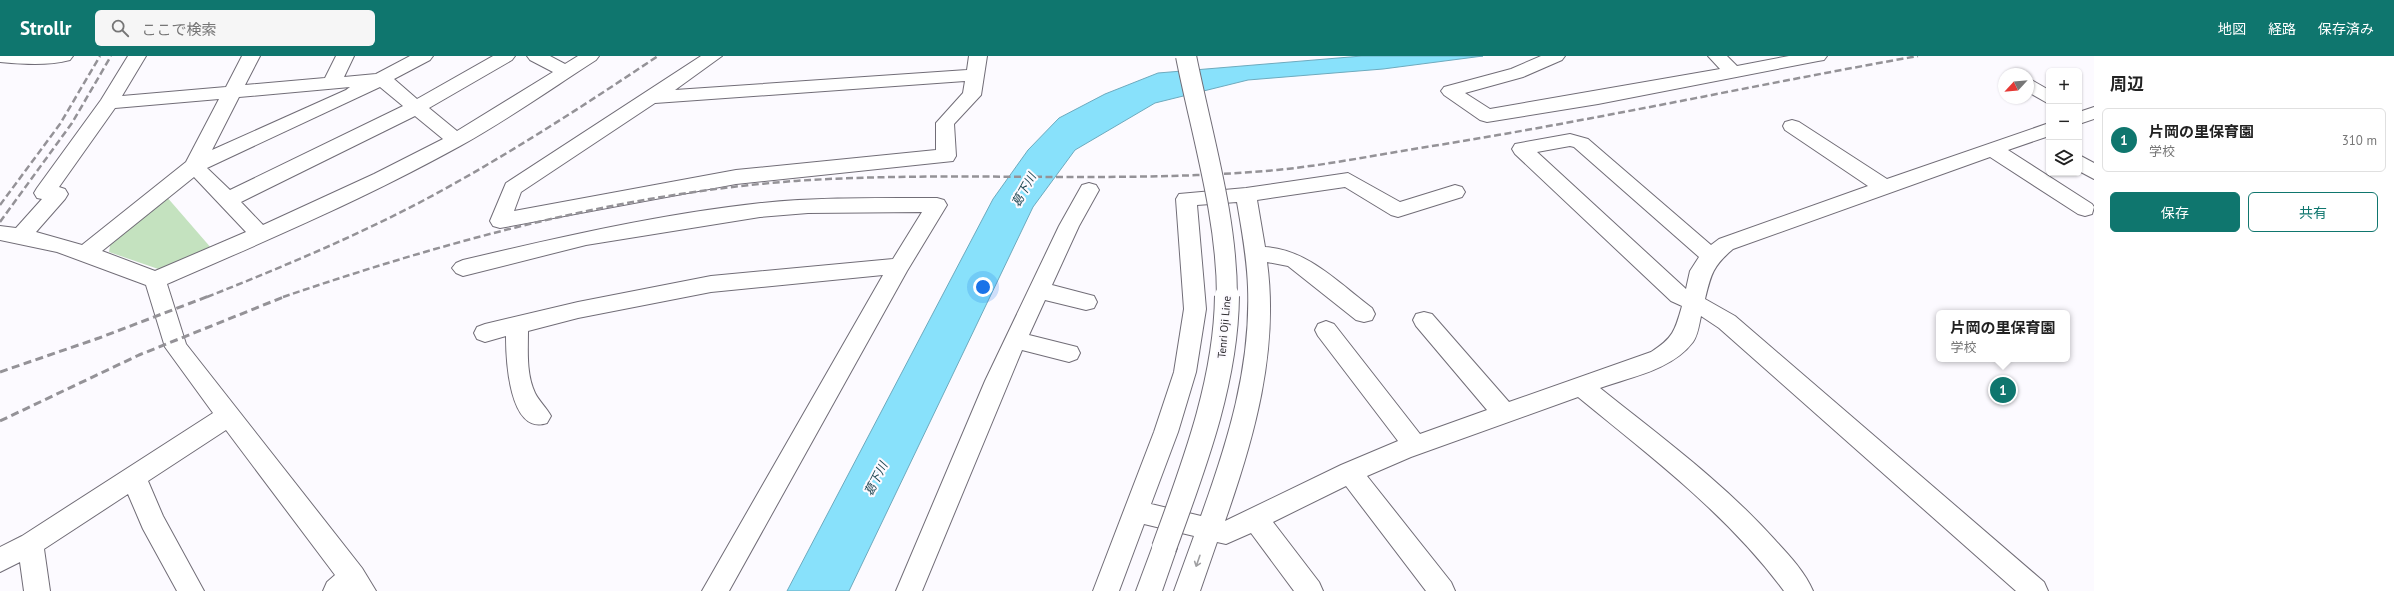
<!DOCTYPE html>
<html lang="ja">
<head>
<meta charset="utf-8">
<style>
  :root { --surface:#fff; --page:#f6f6f6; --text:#222; --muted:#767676; --line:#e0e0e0; --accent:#0f766e }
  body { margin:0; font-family:"PT Sans","Noto Sans JP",sans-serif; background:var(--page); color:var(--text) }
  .controls { position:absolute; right:12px; top:12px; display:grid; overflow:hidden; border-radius:6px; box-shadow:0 1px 3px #0004 }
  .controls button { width:36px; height:36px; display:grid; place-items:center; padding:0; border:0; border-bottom:1px solid var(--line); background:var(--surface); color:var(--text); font:20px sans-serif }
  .compass { position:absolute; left:1998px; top:12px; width:36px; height:36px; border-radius:50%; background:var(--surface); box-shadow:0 1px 3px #0004; rotate:244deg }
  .you { position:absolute; left:983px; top:231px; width:14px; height:14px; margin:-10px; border:3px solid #fff; border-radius:50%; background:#1a73e8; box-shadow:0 0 0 6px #1a73e833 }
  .badge { display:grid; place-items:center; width:26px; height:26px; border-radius:50%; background:var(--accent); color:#fff; font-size:13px; font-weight:700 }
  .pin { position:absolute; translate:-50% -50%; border:2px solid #fff; box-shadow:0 1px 4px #0006 }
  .popup { position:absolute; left:1936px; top:254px; width:134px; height:52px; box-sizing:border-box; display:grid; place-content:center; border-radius:6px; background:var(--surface); filter:drop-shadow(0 1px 3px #0005); font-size:13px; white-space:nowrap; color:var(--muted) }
  .popup b { font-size:15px; color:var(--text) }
  .popup::after { content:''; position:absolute; left:50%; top:100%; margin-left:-8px; border:8px solid transparent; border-top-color:var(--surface) }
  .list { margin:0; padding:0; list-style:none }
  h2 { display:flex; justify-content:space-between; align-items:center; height:52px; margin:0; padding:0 16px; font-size:17px }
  h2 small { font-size:13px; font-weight:400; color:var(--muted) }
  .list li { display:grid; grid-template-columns:26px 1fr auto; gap:12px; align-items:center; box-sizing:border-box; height:64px; margin:0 8px 8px; padding:0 8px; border:1px solid var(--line); border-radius:6px }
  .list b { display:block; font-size:15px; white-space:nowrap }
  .list p { margin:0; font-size:13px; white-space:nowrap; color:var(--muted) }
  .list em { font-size:13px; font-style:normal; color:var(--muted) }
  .actions { display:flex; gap:8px; padding:12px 16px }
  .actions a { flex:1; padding:9px 0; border:1px solid var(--accent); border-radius:6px; text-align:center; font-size:14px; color:var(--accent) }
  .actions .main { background:var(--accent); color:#fff }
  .icon { flex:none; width:22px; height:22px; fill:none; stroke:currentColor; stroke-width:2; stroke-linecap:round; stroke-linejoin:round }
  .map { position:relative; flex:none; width:2094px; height:535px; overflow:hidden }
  header { display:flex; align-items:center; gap:24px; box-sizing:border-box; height:56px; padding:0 20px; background:var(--accent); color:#fff }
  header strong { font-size:19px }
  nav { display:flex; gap:22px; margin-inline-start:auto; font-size:14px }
  .search { width:280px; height:36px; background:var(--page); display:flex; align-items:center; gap:10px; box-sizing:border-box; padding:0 14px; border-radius:6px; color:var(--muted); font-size:15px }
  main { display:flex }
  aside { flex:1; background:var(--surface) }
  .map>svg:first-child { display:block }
</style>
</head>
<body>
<header>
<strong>Strollr</strong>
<div class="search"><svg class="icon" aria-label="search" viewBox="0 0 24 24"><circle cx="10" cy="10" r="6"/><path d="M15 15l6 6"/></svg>ここで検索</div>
<nav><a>地図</a><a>経路</a><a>保存済み</a></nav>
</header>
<main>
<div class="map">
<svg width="2094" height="535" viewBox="0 0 2094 535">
  <rect width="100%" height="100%" fill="#fcfaff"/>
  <path fill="#c4e2bf" d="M166,140L212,193L164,215L109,196L111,184Z"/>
  <path fill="#88e1fb" stroke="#6daabe" d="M1362,0H1483L1383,13L1248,24L1155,47L1075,94L1033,151L849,535H787L993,143L1028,94L1059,62L1105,38L1158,17Z"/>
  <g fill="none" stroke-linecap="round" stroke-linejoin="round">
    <g stroke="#716d77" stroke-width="2">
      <g id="street">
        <path d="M0,0H73L70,4C47,10 23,8 0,6Z"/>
        <path d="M128,0H146L122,40L226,31L242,0H260L245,29L325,22L336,0H354L344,21L376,18L410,0H433L430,4L394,23L417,43L493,0H515L512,4L429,52L457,75L553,16L530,4L527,0H550L565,8L578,0H599L596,4C551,33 507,64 460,90C366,142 266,185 167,228L186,288L362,512L376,535H323L327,526L335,519L226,374L148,425L163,460L204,535H177L143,473L128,438L44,493L50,535H24L20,506L0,516V491L22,480L213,357L165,291L146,229L57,196L0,184V170L16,172L42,143L37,142L34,137L37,132L101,44ZM350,31L346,34L212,94L239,41ZM380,31L403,50L230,134L207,112ZM219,43L186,106L82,189L36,176L65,143L68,138L65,133L59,131L115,52ZM415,60L443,83L374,118L263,169L241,146ZM194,121L246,176L155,215L102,195Z"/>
        <path d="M701,0H722L675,34L967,14L969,0H987L981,39L954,68L956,100L953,105L736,128L500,172L493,170L490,165L506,127ZM965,25L963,37L936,67V94L736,114L514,155L521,136L655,47Z"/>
        <path d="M1541,0H1565L1562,4L1523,21L1465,37L1490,53L1720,13L1708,0H1727L1737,10L1789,0H1827L1824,4L1818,5L1598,48L1487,66L1480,64L1444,39L1441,35L1444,31L1511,13Z"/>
        <path d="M2028,22L2049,34V48L2028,36Z"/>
        <path d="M2094,51V63L2079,68V56Z"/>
        <path d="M1792,64L1799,66L1887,123L2049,67V80L2008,94L2092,148L2094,151L2092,158L2085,160L2078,158L1990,101L1733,193C1713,210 1711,218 1705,243L1735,260L2044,526L2048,535H2016L1719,272L1701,260C1699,269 1698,279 1693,286C1672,314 1631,321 1600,332C1661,381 1723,426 1775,484C1789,499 1805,516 1813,535H1784C1727,458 1651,401 1578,341L1411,401L1367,420L1451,526L1455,535H1426L1346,430L1273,466L1319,526L1323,535H1294L1251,477L1226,488L1217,486L1200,535H1174L1194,480L1144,468L1119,535H1093L1154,376L1174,316L1184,253L1176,143L1179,138L1246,132L1348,117L1400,146L1455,129L1462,131L1465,136L1462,141L1398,161L1391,159L1345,131L1257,144L1265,191C1307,193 1340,228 1372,252L1375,258L1372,264L1364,266L1356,264L1288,210L1267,206C1279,295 1254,383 1225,465L1341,409L1398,385L1318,280L1315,274L1318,268L1326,265L1334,268L1420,378L1487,354L1416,270L1413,264L1416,258L1424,256L1432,258L1509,346L1651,296C1673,282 1675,275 1682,250L1671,245L1515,98L1512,93L1515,88L1570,78L1588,83L1711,189L1719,183L1868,130L1785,74L1783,70L1785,66ZM1570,90L1574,91L1699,201L1690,215L1686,233L1537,96ZM1237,146C1242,175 1247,202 1248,231C1251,311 1228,385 1201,460L1151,448L1178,376L1196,316L1206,253L1197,149Z"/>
        <path d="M2079,99L2094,107V123L2079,115Z"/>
        <path d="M1089,127L1096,129L1099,134L1079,170L1052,229L1094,240L1097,246L1094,252L1086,254L1045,244L1029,279L1077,291L1080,297L1077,303L1069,306L1022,294L922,535H896L985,325L1059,170L1082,129Z"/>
        <path d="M937,142L944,144L947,149L907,215L729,535H702L883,219L711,236L578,262L528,275C528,295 526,318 535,337C539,345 546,351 551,360L547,367C509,380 506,303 506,280L485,286L477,283L474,277L477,271L485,268L578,246L711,220L893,203L922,156L808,157L760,161L586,189L463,220L456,217L452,212L456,207L463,204C561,181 660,158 761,147C819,141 878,142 937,142Z"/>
      </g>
    </g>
    <g stroke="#716d77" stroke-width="2">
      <path id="primary" d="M1164,481L1173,484L1177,492L1162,535H1136L1155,484Z"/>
    </g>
    <use href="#street" fill="#fff" fill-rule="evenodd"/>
    <use href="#primary" fill="#fff" fill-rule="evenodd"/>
    <g stroke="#949297" stroke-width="2.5" stroke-dasharray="7 3.5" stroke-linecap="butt">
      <path d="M0,149L60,68L100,0"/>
      <path d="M0,166L72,67L111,0"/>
      <path d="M207,241C282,211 357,180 428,142C508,99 583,50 658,0"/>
      <path d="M283,241C453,183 630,135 810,124C966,115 1122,128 1277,114C1327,109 1376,99 1426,91C1591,65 1754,29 1918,0"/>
    </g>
    <g stroke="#949297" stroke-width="3" stroke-dasharray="8 4.5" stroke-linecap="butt">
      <path d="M0,316L99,282L209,240"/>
      <path d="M0,365L139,299L286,240"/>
    </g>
    <g stroke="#716d77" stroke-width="22" stroke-linecap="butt">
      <path id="primary-bridge-far1" d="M1186,0C1202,80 1227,160 1227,241"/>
    </g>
    <g stroke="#716d77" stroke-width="26" stroke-linecap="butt">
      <path id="primary-bridge" d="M1164,492C1193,412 1226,327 1227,240"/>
    </g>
    <use href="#primary-bridge-far1" stroke="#fff" stroke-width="20"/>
    <use href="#primary-bridge" stroke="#fff" stroke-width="24"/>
  </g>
  <defs><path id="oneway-shaft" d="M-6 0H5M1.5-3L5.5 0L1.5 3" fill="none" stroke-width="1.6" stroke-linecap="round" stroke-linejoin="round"/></defs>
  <use stroke="#a0a0a2" href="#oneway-shaft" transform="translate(1198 505) rotate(109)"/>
  <g text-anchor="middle" stroke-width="4" stroke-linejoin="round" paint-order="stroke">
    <g font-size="11" fill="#2d2b30" stroke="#fcfaff">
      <text transform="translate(1224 271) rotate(-85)" y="4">Tenri Oji Line</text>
    </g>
    <g font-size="12" font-style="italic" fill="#1f4752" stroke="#fcfaff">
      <text transform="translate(1024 134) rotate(-61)" y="4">葛下川</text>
      <text transform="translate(876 423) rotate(-63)" y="4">葛下川</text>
    </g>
  </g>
</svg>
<div class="controls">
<button>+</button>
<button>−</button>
<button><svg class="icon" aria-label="layers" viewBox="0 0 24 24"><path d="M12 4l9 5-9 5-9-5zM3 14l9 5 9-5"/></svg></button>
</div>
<svg class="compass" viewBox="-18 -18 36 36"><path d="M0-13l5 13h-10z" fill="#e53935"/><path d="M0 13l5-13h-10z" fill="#767676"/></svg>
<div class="you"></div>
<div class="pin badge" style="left:2003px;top:334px">1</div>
<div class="popup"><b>片岡の里保育園</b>学校</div>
</div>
<aside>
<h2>周辺<small></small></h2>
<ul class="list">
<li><span class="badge">1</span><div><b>片岡の里保育園</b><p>学校</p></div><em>310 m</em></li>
</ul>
<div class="actions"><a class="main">保存</a><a>共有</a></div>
</aside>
</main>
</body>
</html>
